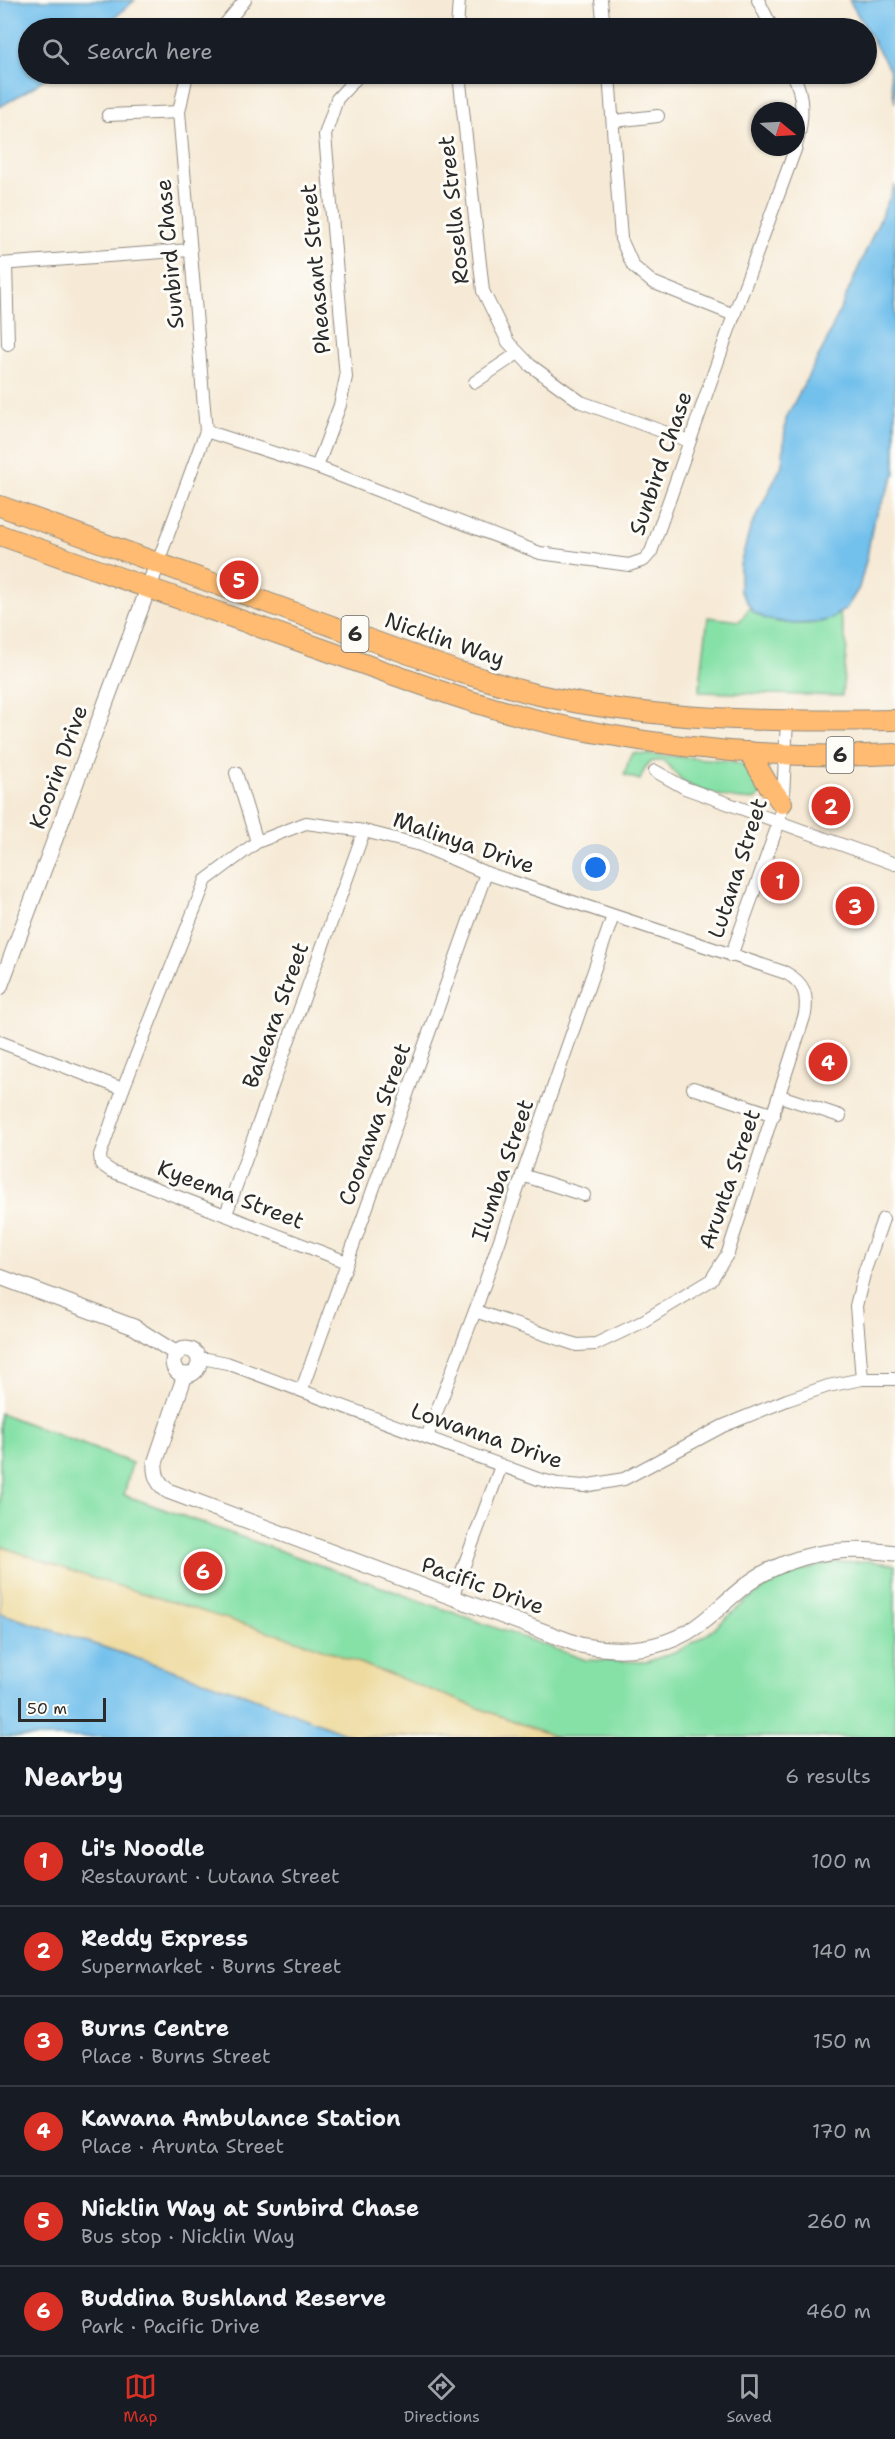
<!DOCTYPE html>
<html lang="en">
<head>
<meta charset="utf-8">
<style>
  :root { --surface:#171b24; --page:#20242c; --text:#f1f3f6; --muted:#9ea1a6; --line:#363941; --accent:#d93025 }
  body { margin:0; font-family:"Shantell Sans",sans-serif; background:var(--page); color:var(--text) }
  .compass { position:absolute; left:751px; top:102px; width:54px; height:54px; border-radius:50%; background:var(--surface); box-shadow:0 2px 4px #0004; rotate:108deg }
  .scale { position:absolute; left:18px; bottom:15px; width:88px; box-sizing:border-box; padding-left:6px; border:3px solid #2b2b2b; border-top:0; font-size:16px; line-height:21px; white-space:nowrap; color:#2b2b2b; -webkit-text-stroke:4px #fdfcf7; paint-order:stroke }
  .you { position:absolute; left:596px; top:868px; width:21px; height:21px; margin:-15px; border:4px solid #fff; border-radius:50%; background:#1a73e8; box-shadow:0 0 0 9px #1a73e833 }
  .badge { display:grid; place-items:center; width:39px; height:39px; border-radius:50%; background:var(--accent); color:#fff; font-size:20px; font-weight:700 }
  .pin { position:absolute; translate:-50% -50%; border:3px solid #fff; box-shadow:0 2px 6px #0006 }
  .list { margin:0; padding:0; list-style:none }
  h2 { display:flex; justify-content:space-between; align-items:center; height:78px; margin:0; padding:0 24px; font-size:26px }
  h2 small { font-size:20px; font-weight:400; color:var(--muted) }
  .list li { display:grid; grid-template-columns:39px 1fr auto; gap:18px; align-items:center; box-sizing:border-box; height:90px; padding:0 24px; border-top:2px solid var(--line) }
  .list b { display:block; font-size:22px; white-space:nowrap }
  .list p { margin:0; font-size:20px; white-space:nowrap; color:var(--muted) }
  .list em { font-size:20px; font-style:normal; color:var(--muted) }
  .icon { flex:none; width:33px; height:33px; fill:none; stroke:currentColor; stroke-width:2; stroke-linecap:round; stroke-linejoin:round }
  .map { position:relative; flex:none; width:895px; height:1737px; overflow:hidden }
  .search { position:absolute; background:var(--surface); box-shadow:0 2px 4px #0004; left:18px; right:18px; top:18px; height:66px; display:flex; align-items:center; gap:15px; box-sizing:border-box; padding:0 21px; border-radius:33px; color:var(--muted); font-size:22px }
  .sheet { height:618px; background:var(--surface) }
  nav { display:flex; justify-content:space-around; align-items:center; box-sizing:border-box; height:84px; border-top:2px solid var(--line); background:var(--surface); font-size:16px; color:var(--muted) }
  nav a { display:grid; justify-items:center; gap:3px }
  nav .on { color:var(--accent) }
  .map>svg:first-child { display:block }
</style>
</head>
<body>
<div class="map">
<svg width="895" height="1737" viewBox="0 0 895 1737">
  <rect width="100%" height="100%" fill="#fdfcf7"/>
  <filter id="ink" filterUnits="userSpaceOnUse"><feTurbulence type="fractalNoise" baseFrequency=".0167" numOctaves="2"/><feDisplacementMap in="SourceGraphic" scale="12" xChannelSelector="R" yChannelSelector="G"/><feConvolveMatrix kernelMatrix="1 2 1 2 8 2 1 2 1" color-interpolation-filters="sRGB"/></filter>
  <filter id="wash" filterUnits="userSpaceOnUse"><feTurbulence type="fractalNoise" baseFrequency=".008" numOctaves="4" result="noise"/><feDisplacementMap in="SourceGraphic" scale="24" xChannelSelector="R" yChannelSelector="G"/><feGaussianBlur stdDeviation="1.35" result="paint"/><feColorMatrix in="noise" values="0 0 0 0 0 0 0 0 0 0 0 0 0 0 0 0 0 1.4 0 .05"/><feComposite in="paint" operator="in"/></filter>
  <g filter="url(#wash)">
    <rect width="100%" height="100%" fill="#f6ead6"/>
    <g fill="#86e1a7" stroke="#588669" stroke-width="1.5">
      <path d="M750,607C761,625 808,627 827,620C831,618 836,614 839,612L847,646L842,696L699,692L708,617L740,621Z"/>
      <path d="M633,753L732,761L749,766L762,784L761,793L757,799C742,802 700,792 687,784C677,777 672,767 662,760L650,762L645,768L640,780L624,775L630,757Z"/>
      <path d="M0,1413L132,1463L124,1495L586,1660L647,1662L682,1649L709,1633L747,1600L784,1576L829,1563L869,1561L895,1565V1737H529L0,1546Z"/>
    </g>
    <path fill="#eeda9e" stroke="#8c8264" stroke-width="1.5" d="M0,1546L86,1576L306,1643L556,1737H355L233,1690L0,1613Z"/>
    <g fill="#72c0ec" stroke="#4e768c" stroke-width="1.5">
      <path d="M0,0H135L103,28H28V74H50L35,86L0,107Z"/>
      <path d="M849,0H895V103L889,68Z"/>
      <path d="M895,185V474L873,523L867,557L859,588L846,609L828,620L813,623L793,624L766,619L753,612L740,591V565L750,529L782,465L786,418L825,344Z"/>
      <path d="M0,1613L233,1690L355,1737H0Z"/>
    </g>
  </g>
  <g filter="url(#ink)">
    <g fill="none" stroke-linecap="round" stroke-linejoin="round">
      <g stroke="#908a80" stroke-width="14">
        <g id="minor">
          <path d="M601,0L604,28"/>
          <path d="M758,0L772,28"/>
          <path d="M222,28L245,0"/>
          <path d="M457,28L459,0"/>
          <path d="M459,74L483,291L508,342L530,365L581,402L689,441"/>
          <path d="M609,74L621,239L633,266L652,282L734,315"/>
          <path d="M793,74C805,97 803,122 796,146"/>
          <path d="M108,115L179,112"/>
          <path d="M614,121L658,116"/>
          <path d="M0,264L190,250"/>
          <path d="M6,264L8,344"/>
          <path d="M475,382L518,353"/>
          <path d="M206,431L317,467L540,553L629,565L644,560L651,552L734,315L796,147"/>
          <path d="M317,467L340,405L346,377L325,135L337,99L360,74"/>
          <path d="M158,562L206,431L179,112L187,74"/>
          <path d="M655,771L685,788L895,864"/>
          <path d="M236,773L257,842"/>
          <path d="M731,956L779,822L783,796L787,721"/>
          <path d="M0,1042L123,1089"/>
          <path d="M693,1088L774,1115"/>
          <path d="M780,1096L840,1116"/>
          <path d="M522,1175L584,1195"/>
          <path d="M226,1214L364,831"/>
          <path d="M347,1262L111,1171L101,1164L100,1155L123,1089L206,880L257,842L306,823L364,831L420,845L486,873L786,973C804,983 808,994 805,1014L728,1253L711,1280L640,1323L596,1344L577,1345L475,1311"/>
          <path d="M199,1360L207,1359L227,1363L538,1479L558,1484L584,1486L624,1479L723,1426L787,1400L828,1386L862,1379H895"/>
          <path d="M862,1379L856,1306L865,1270L883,1219"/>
          <path d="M302,1389L486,873"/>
          <path d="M427,1437L475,1311L613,916"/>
          <path d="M452,1598L501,1466"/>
        </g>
      </g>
      <g stroke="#908a80" stroke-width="17">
        <g id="tertiary">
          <path d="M0,987L158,562"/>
          <path d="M0,1277L134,1327L177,1354"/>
          <circle cx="186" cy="1362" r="13"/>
          <path d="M185,1375L155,1463C154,1475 158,1484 168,1491L580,1645C625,1654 669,1650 705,1620C727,1602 745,1582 770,1570C811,1550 851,1547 895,1553"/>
        </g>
      </g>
      <g stroke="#908a80" stroke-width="22">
        <g id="trunk">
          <path d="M0,506L459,672C486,679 512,689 539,695C655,721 776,722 895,720"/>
          <path d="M0,535C108,574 217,612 325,650C414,682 504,717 598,733C695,751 796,759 895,754"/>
          <path d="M749,752L767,783L782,803"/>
        </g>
      </g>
      <use href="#minor" stroke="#fff" stroke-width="12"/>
      <use href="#tertiary" stroke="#fff" stroke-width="15"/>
      <use href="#trunk" stroke="#febb71" stroke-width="20"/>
    </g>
  </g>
  <g text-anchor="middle" stroke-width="6" stroke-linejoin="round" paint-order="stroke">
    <g fill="#fdfcf7" stroke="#6a6a68" stroke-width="1.5">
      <rect x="341.5" y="616" width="27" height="36" rx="4.5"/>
      <rect x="826.5" y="737" width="27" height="36" rx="4.5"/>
    </g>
    <g font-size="21" font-weight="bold" fill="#2b2b2b">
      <text x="355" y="641">6</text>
      <text x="840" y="762">6</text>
    </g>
    <g font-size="22" fill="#2b2b2b" stroke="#fdfcf7">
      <text transform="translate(453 210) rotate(-96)" y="8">Rosella Street</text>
      <text transform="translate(169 254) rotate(-95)" y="8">Sunbird Chase</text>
      <text transform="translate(315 269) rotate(-95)" y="8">Pheasant Street</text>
      <text transform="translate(660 463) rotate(-71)" y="8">Sunbird Chase</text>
      <text transform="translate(445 639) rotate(19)" y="8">Nicklin Way</text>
      <text transform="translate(58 767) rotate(-70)" y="8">Koorin Drive</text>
      <text transform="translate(464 842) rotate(19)" y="8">Malinya Drive</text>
      <text transform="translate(737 868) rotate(-72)" y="8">Lutana Street</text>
      <text transform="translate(275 1015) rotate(-70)" y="8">Baleara Street</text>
      <text transform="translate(374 1124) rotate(-70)" y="8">Coonawa Street</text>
      <text transform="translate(502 1170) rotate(-71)" y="8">Ilumba Street</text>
      <text transform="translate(729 1179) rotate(-71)" y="8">Arunta Street</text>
      <text transform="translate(231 1194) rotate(21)" y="8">Kyeema Street</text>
      <text transform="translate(487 1435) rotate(19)" y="8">Lowanna Drive</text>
      <text transform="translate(483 1585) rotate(20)" y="8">Pacific Drive</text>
    </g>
  </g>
</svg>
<svg class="compass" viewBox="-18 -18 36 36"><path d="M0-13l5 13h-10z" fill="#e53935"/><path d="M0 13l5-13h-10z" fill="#9ea1a6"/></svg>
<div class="scale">50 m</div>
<div class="you"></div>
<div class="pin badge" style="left:780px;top:881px">1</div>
<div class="pin badge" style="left:831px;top:806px">2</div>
<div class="pin badge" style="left:855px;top:906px">3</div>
<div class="pin badge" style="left:828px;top:1062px">4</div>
<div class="pin badge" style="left:239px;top:580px">5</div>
<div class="pin badge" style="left:203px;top:1571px">6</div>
<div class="search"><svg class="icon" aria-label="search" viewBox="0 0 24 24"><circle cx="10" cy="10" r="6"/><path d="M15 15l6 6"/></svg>Search here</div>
</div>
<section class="sheet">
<h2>Nearby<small>6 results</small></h2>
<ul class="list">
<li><span class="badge">1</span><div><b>Li's Noodle</b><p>Restaurant · Lutana Street</p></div><em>100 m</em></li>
<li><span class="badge">2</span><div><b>Reddy Express</b><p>Supermarket · Burns Street</p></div><em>140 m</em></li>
<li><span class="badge">3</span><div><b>Burns Centre</b><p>Place · Burns Street</p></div><em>150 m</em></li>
<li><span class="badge">4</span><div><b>Kawana Ambulance Station</b><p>Place · Arunta Street</p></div><em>170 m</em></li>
<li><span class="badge">5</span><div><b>Nicklin Way at Sunbird Chase</b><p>Bus stop · Nicklin Way</p></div><em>260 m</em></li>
<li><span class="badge">6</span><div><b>Buddina Bushland Reserve</b><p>Park · Pacific Drive</p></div><em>460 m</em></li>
</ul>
</section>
<nav>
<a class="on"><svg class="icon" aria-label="map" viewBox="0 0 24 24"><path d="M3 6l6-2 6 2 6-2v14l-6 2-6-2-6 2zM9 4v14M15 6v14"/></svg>Map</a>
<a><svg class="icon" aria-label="directions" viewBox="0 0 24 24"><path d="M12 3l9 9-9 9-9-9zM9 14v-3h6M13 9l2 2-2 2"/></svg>Directions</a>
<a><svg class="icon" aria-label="saved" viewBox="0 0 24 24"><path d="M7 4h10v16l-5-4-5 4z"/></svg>Saved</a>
</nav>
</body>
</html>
